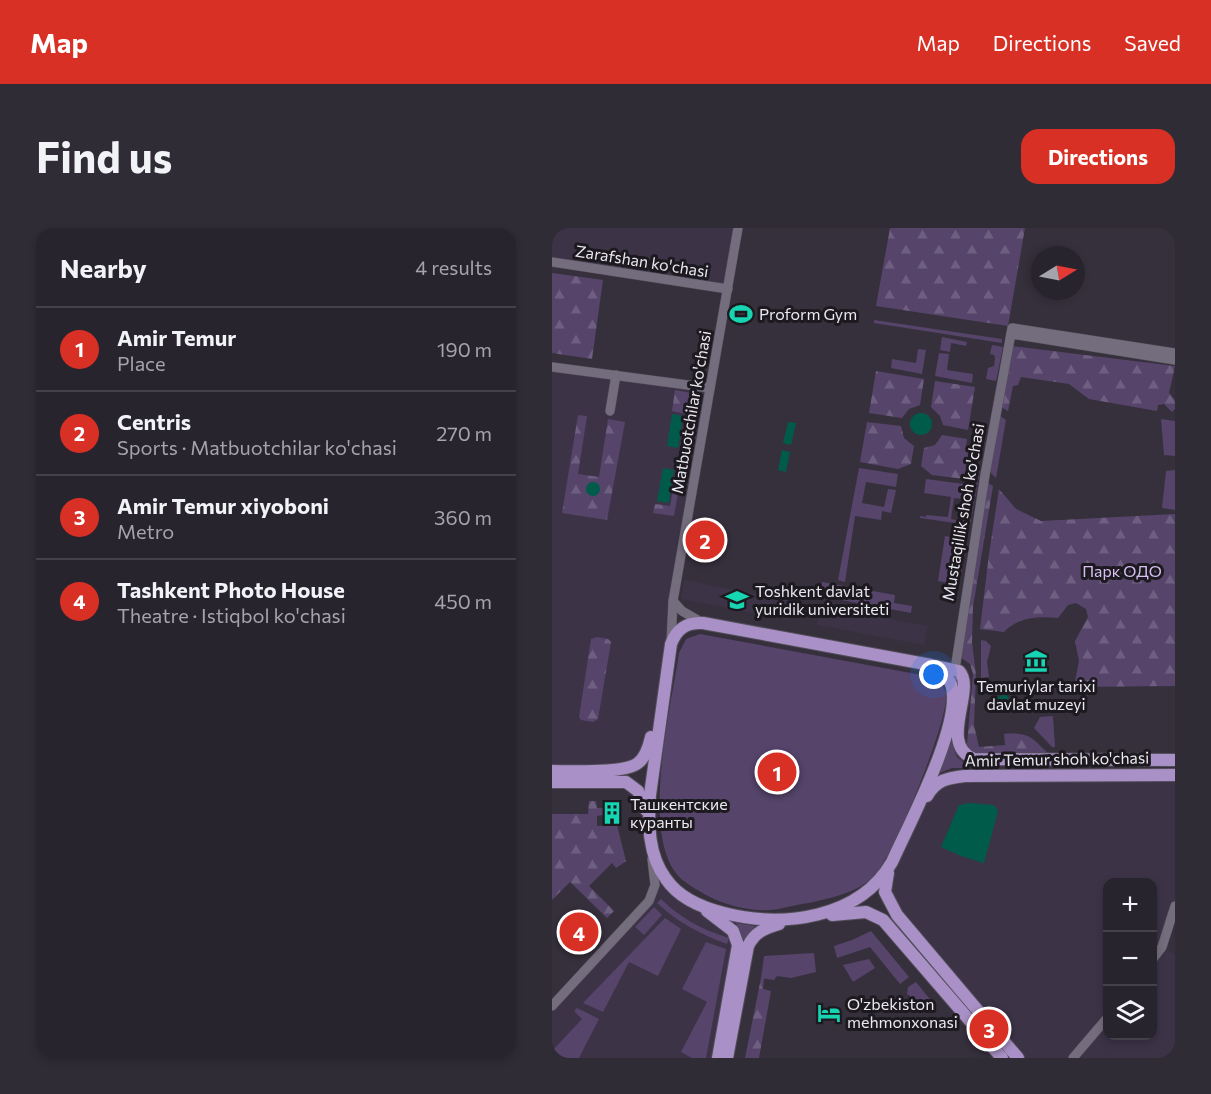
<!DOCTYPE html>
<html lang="en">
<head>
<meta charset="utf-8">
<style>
  :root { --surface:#28242e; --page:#302c36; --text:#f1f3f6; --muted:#a5a4aa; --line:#44414a; --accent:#d93025 }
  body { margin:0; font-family:Commissioner,sans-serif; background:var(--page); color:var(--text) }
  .controls { position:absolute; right:18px; bottom:18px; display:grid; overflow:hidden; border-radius:12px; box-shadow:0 3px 9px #0003 }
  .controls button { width:54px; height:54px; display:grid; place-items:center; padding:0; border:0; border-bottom:2px solid var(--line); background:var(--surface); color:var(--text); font:30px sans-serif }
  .compass { position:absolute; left:479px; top:18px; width:54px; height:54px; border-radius:50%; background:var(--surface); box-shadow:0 3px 9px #0003; rotate:80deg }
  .you { position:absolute; left:382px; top:447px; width:21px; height:21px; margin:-15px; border:4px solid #fff; border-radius:50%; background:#1a73e8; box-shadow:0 0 0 9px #1a73e833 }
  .badge { display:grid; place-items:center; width:39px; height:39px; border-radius:50%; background:var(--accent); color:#fff; font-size:20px; font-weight:700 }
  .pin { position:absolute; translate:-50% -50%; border:3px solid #fff; box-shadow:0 2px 6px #0006 }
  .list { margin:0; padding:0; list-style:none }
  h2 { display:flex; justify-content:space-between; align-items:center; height:78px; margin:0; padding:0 24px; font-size:26px }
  h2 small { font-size:20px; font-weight:400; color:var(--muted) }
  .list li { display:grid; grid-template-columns:39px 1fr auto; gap:18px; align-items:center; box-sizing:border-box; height:84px; padding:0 24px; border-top:2px solid var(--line) }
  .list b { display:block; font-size:22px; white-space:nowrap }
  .list p { margin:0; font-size:20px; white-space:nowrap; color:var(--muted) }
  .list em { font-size:20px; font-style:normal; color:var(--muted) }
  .icon { flex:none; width:33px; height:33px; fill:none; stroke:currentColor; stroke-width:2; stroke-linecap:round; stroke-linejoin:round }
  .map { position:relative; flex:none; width:623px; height:830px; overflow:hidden; border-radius:18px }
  header { display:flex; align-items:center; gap:36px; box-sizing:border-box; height:84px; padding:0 30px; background:var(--accent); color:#fff }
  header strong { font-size:28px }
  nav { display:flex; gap:33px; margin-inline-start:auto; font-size:21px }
  .intro { display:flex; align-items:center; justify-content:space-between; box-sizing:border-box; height:144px; padding:0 36px }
  h1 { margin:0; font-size:42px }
  .button { padding:15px 27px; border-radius:18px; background:var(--accent); color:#fff; font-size:21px; font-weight:700 }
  main { display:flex; gap:36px; padding:0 36px }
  aside { flex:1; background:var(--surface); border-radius:18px; box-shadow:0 3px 9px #0003 }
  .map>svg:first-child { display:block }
</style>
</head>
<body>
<header>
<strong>Map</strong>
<nav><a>Map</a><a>Directions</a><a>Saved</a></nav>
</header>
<div class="intro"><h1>Find us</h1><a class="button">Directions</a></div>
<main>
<aside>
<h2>Nearby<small>4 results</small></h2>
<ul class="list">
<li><span class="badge">1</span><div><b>Amir Temur</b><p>Place</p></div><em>190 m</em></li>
<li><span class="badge">2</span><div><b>Centris</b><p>Sports · Matbuotchilar ko'chasi</p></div><em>270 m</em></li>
<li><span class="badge">3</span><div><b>Amir Temur xiyoboni</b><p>Metro</p></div><em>360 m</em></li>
<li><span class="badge">4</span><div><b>Tashkent Photo House</b><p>Theatre · Istiqbol ko'chasi</p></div><em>450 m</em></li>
</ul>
</aside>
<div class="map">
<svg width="623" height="830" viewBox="0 0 623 830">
  <defs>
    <pattern id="forest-firs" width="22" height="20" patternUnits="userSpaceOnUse" patternTransform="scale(1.5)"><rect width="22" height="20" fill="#56446b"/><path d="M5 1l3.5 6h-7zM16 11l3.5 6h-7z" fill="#6e5f81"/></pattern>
  </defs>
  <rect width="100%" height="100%" fill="#36303d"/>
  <g fill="#3c3347" fill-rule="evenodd">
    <path d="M0,0H186L176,61L0,34Z"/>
    <path d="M0,139L158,160L109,473L99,510L87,535L0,543Z"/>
    <path d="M132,352L240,373L237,392L129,371Z"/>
    <path d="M269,378L376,398L372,417L265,397Z"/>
    <path d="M623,547V678L610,719L623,726V830H466L356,701L334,652L384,555ZM556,654H600V808H556Z"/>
    <path d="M103,655H108L145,675L184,707L166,830H0V778L93,678Z"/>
  </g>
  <g fill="#56446b">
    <path d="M322,92L450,111V115L322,95Z"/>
    <path d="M390,109L415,114L414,118L399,115L398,124L388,122Z"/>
    <path d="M440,117L451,119L444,153L434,151L436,140L442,138L443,130L442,127L438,126Z"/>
    <path d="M366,121L374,122L370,146L339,140L340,131L364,135Z"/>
    <path d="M387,125L397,126L395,142L421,146L420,155L383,148Z"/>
    <path d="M448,188L454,192L444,250L438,244Z"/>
    <path d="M609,191L623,193V228L612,227Z"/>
    <path d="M307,240L346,246L344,259L314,254L310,275L332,279L336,261L344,262L339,285L330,283L329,292L303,288L293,354L286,352Z"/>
    <path d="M425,242H428L418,298L411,297V292L417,293Z"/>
    <path d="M623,242V282L610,280L614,243Z"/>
    <path d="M374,251L412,256L410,271L402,270L399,291L404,292L403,295L368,290V288L374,289V287L396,289L399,269L372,265Z"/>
    <path d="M393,308L415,312L407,357L386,353Z"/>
    <path d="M270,354L343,367L342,375L360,378L359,385L268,368Z"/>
    <path d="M148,406L375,448C384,451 392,455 394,466C398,490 341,628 323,647C301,670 261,673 231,680C208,686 177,679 156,668C144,661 131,655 123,644C90,598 119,479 127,425L134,411Z"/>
    <path d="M429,412L434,413L439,418L435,434L437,449L429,450Z"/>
    <path d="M501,488L503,519H500L482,500L488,489Z"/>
    <path d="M399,513L405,529L418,540H400L385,546Z"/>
    <path d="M109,671C128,690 151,702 177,710L175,716C150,707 125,694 105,675Z"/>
    <path d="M102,679L110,687L92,707L83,699Z"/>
    <path d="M113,690L129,701L106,748L77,734L51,784L31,775Z"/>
    <path d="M184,695L203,698L190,714Z"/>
    <path d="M319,703L357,749L348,756L318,719L285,730L282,718L300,712Z"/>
    <path d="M154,714L174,721L154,830H140L129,824L155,774L130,761Z"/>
    <path d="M262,725L264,744L239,750L225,748L222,752L209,750L212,728Z"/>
    <path d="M317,731L323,740L301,754L291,737Z"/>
    <path d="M364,754L381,775L373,782H366V774L355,766L356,759Z"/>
    <path d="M25,780L47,791L27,830H0V823L30,791L22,783Z"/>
  </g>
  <g fill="url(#forest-firs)">
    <path d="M338,0H473L456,98L324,78Z"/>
    <path d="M0,45L51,52L40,131L0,125Z"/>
    <path d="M460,118L623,138L617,165L623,172V181L620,184L612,176L606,177L605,183L537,171L517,156L469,149L466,157L461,158L456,183L449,179Z"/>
    <path d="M324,143L372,151L368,177L357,181L350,190L317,185Z"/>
    <path d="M383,153L423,159L416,202L391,197L388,188L379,179Z"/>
    <path d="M123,162L144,166L134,222L128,221L134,186L120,183Z"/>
    <path d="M26,187L35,188L26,246L47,249L56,191L73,194L55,292L10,285Z"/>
    <path d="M315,194L349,198L352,210L362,218L359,236L346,241L308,234Z"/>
    <path d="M390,207L415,211L414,219L419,220L413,251L380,247L369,238L372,220L383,217Z"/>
    <path d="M125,241L130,242L122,288L101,285L103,276L118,278Z"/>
    <path d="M436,255L441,258L421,379L420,414L424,447L422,497L427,519L453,517L452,506C478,504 479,509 497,526L423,527L415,516L421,446L418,436L408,429Z"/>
    <path d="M447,261L464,281L489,293L623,286V458L522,459L527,433L523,413L536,389L534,381L524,375L516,377L506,390C486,388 466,389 452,404L428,401L437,326Z"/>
    <path d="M45,409L56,411L59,414L46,491L41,494L29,492L27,489L39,411Z"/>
    <path d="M37,573H44L45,580H51V587L45,588V598L65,597L74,633L64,640L60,635L37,658L62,683L55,690L18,654L0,672V586H36Z"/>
    <path d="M209,750H212L211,761L219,763L207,830H193Z"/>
  </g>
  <g fill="#005b4b">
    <circle cx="369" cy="196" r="11"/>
    <path d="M120,186L131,188L126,220L115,218Z"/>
    <path d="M236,194L244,195L239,217L231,215Z"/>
    <path d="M230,222L238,224L234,244L226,242Z"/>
    <path d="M111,240L122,242L117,275L105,273Z"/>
    <circle cx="41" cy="261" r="7"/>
    <path d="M453,466L457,470L451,485L439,476L446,469Z"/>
    <path d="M418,575L442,577L446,583L432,635L409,628L389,619L407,577Z"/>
  </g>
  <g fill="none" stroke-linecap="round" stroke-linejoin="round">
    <g stroke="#534e59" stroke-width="10">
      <g id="minor">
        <path d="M0,34L176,61"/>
        <path d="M459,106L623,132"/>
        <path d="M0,139L158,160"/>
        <path d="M58,183L64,147"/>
        <path d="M121,373L130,383L149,394"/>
        <path d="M119,415L121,373L186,0"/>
        <path d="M402,448L433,247L460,100L623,125"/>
        <path d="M600,732L610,719L623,678"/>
        <path d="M0,778L97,673L103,657L100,631"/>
        <path d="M521,830L556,789"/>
      </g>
    </g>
    <g stroke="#534e59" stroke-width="14">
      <g id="major">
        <path d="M379,437C387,441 395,447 399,456C412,493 357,596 340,634C307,691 231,700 172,685C151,680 127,670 114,651C96,627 96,596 98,567L119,416C125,400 135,394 151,395L379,437L407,443C425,461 385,516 422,531L623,532"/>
        <path d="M0,543C18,543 73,546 86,535C94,529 97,518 99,509"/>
        <path d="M0,554H74L86,563L94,582"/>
        <path d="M375,568C384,552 395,550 413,548L623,547"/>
        <path d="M336,645L333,664L345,687L466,830"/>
        <path d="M155,683L181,703L186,717L166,830"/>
        <path d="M280,687L314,684L331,692L450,830"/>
        <path d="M175,830L196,718C203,704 213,700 227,696"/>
      </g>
    </g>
    <use href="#minor" stroke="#746d7d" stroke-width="9"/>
    <use href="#major" stroke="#a990c6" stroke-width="12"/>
  </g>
  <defs>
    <g id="stadium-bare" transform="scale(1.8)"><path d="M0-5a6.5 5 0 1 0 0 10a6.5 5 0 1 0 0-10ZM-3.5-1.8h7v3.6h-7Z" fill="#16d5b3" stroke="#1c191f" stroke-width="2.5" paint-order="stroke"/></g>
    <g id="university-bare" transform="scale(1.8)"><path d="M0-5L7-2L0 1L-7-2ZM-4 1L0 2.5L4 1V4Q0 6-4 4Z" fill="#16d5b3" stroke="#1c191f" stroke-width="2.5" paint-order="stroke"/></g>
    <g id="museum-bare" transform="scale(1.8)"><path d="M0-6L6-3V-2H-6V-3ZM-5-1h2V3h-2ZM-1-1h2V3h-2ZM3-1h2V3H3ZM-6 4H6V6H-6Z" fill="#16d5b3" stroke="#1c191f" stroke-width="2.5" paint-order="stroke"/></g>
    <g id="building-bare" transform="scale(1.8)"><path d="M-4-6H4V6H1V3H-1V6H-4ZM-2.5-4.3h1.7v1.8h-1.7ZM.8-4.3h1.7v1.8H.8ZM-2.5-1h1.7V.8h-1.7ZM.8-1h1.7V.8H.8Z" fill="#16d5b3" stroke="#1c191f" stroke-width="2.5" paint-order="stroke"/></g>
    <g id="hotel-bare" transform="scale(1.8)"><path d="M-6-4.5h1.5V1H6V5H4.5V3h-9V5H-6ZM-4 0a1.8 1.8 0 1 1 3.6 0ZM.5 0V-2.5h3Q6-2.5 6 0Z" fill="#16d5b3" stroke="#1c191f" stroke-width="2.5" paint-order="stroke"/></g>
  </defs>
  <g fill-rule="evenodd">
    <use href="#stadium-bare" x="189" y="86"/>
    <use href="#university-bare" x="185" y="372"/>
    <use href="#museum-bare" x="484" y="433"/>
    <use href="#building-bare" x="60" y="585"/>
    <use href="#hotel-bare" x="277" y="785"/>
  </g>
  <g text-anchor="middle" stroke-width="6" stroke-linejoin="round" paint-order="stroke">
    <g font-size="16" fill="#ece8f1" stroke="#1c191f">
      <text transform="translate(90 33) rotate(9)" y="6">Zarafshan ko'chasi</text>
      <text transform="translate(139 184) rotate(-80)" y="6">Matbuotchilar ko'chasi</text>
      <text transform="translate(411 284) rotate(-80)" y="6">Mustaqillik shoh ko'chasi</text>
      <text transform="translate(505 531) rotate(-1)" y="6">Amir Temur shoh ko'chasi</text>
    </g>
    <g font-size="16" fill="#ece8f1" stroke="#1c191f" text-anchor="start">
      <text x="207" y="92">Proform Gym</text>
      <text x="203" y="369">Toshkent davlat<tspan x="203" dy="18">yuridik universiteti</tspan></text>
      <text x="484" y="464" text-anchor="middle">Temuriylar tarixi<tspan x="484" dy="18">davlat muzeyi</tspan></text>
      <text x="78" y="582">Ташкентские<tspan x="78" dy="18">куранты</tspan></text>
      <text x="295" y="782">O'zbekiston<tspan x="295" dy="18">mehmonxonasi</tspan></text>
    </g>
    <g font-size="16" fill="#d8c0f5" stroke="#1c191f">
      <text x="570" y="349">Парк ОДО</text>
    </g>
  </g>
</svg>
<div class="controls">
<button>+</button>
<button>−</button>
<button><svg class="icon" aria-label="layers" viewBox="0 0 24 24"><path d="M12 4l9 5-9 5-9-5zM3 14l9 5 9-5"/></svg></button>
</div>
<svg class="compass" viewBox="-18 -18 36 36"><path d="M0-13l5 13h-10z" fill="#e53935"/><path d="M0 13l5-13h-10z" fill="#a5a4aa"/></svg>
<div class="you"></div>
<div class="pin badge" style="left:225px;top:544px">1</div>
<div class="pin badge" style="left:153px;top:312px">2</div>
<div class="pin badge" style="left:437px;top:801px">3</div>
<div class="pin badge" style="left:27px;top:704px">4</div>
</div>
</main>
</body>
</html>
